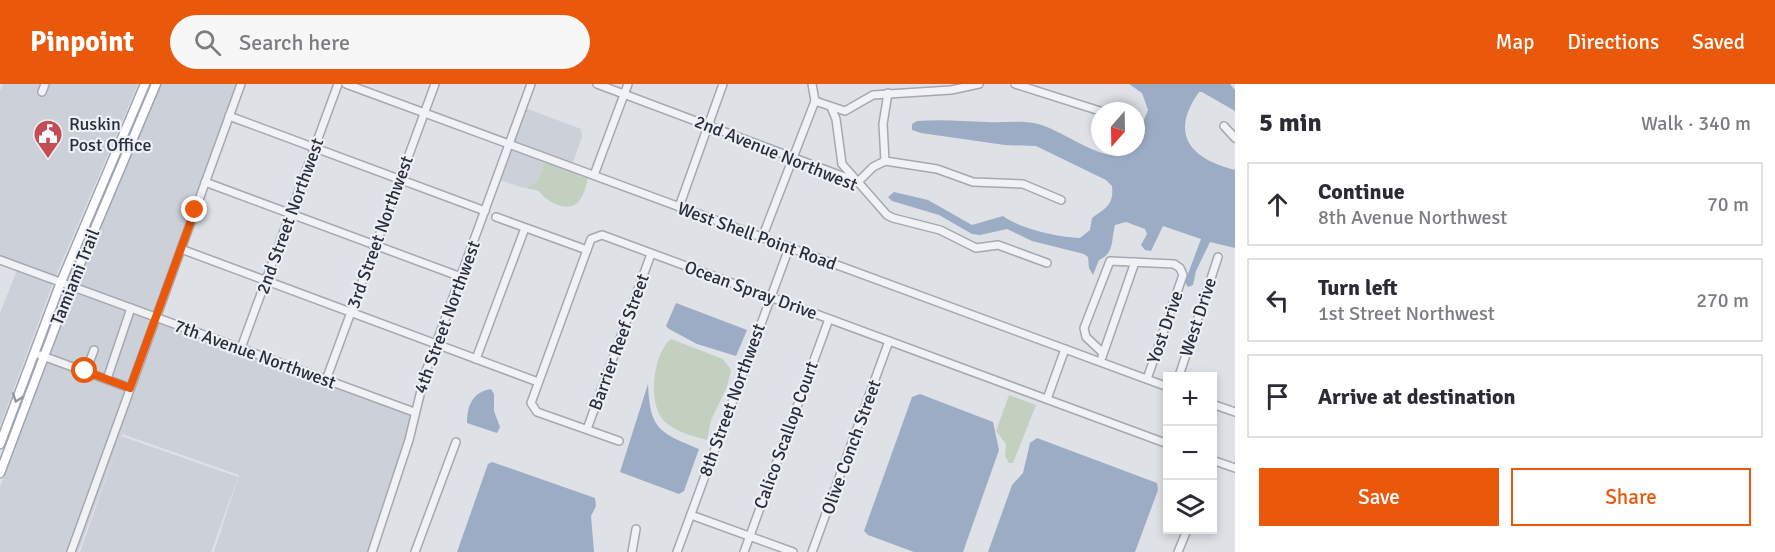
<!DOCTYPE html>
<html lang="en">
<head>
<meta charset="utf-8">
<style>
  :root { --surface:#fff; --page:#f7f7f7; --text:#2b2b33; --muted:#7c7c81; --line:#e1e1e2; --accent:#ea580c }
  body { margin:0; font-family:Signika,sans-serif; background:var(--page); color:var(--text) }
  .controls { position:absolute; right:18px; bottom:18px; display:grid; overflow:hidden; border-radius:0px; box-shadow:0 3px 9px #0003 }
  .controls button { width:54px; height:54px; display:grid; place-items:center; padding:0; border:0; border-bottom:2px solid var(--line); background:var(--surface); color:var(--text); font:30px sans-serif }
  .compass { position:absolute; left:1091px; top:18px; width:54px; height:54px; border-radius:50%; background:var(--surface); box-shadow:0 3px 9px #0003; rotate:200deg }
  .stop { position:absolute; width:18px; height:18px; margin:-14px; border:4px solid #ea580c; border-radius:50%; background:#fff }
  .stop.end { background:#ea580c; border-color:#fff; box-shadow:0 2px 6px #0008 }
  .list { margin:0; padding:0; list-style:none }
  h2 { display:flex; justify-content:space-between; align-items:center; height:78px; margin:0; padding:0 24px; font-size:26px }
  h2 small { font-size:20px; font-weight:400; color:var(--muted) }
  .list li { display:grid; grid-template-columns:39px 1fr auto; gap:18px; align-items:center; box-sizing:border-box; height:84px; margin:0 12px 12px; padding:0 12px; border:2px solid var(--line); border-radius:0px }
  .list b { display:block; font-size:22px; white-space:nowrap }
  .list p { margin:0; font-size:20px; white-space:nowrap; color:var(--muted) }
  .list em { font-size:20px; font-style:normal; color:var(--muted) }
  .actions { display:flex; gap:12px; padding:18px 24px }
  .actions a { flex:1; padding:14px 0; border:2px solid var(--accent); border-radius:0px; text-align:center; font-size:21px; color:var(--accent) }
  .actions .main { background:var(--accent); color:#fff }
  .icon { flex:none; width:33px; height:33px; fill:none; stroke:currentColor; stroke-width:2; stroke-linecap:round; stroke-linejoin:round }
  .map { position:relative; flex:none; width:1235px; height:468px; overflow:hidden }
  header { display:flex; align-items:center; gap:36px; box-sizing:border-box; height:84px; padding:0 30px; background:var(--accent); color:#fff }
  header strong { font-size:28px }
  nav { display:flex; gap:33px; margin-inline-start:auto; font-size:21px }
  .search { width:420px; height:54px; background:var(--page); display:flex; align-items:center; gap:15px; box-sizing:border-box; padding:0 21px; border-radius:33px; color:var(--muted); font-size:22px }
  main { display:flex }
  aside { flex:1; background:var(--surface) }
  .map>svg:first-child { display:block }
</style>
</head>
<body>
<header>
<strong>Pinpoint</strong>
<div class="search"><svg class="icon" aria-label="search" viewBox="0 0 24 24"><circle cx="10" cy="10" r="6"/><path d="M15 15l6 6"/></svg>Search here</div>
<nav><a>Map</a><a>Directions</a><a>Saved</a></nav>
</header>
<main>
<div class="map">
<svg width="1235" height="468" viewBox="0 0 1235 468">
  <rect width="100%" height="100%" fill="#dee1e6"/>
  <g fill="#ccd0d8">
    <path d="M3,0H42L39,10L43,11L47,0H138L55,194L0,173V7Z"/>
    <path d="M161,0H238L154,230L77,201Z"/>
    <path d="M525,24L581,45L582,53L572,81L512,58Z"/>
    <path d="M511,64L570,86V88L545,78L538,97L532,102L524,104L499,96Z"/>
    <path d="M17,186L53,199L0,342V229Z"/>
    <path d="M75,206L128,226L105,292L89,286L97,264L93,263L85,284L48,271Z"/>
    <path d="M132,227L152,235L129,301L110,293Z"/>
    <path d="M157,237L412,330L407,355L369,468H214L239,391L122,350L78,468H74Z"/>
    <path d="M46,276L127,306L69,468H0V403Z"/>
    <path d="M121,352L238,393L211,468H80Z"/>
  </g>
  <g fill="#c3d0c0">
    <path d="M545,78L588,95C586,102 584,111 579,117C569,130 546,118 539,107L526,104L538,97Z"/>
    <path d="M671,255L723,275L731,286L727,303L711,336L707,356C693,352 675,348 664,337C647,319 653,269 671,255Z"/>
    <path d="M1009,311L1036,321L1013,379H1009L1005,372L1006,360L996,347Z"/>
  </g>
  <g fill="#9cacc4">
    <path d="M1129,0H1230L1235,6V27L1202,8H1199C1169,50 1190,75 1235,86V164L1210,158L1196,187L1193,201L1188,203L1185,198L1201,155L1163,142L1151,167L1145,166L1141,161L1147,150L1145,145L1126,138L1115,141C1111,155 1115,169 1099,176L1093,191L1089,184L1088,173L1084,170L1032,157L1007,145L980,151L972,150L939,131L892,117L888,113L894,108L928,116L972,141L1003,132C1020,145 1059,153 1080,154L1090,146L1092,134C1106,124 1114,121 1112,102L1106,96L1036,62L1005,61L921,49L912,46V40L917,37C941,35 963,37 987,38C1004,39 1021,36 1038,40C1061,46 1092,71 1115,71C1123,70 1128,63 1136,63V55L1148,26L1142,9Z"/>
    <path d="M676,219L747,246L736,272L697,260L669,245L666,242Z"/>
    <path d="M648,300C650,346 659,348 699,365L684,407L679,410L620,388Z"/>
    <path d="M491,305L494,310V327L500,343L497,349L467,339C467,321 473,308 491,305Z"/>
    <path d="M920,310L993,338L999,366L963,468H914L868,451L864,447L912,313Z"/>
    <path d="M1037,354L1157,399L1158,406L1135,468H988L1012,401L1023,389L1030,359Z"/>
    <path d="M492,378L595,414L596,422L591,432L594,468H457L488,380Z"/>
  </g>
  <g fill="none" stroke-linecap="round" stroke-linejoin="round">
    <g stroke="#a4a8b0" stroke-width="10">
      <g id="minor">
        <path d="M346,0L1168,303"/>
        <path d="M597,0L858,98L887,131L893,134L940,146L976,164L998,161L1047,179"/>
        <path d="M1015,0L1100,27"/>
        <path d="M42,8L45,0"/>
        <path d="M815,17L845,27L873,11L951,6L979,0"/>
        <path d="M831,23L836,35L842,80L858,98L873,83L885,77L937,85L973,98L1023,100L1061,116"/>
        <path d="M229,32L485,127"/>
        <path d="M1224,42L1235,54"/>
        <path d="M885,77L883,40L888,9"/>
        <path d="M594,91L628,0"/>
        <path d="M205,98L461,193"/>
        <path d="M679,123L723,0"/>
        <path d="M496,133L587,166"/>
        <path d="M762,154L815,17L812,0"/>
        <path d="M181,165L538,298"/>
        <path d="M0,176L414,328"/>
        <path d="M241,264L338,0"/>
        <path d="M1103,269L1086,253L1084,244L1110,177L1174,180L1180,184L1183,191L1147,295"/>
        <path d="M40,271L130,304"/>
        <path d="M1102,273L1135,178"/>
        <path d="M476,275L525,144"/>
        <path d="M86,287L94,266"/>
        <path d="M1179,292L1218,173"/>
        <path d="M107,295L131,224"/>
        <path d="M326,296L435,0"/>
        <path d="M1047,315L1065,265"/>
        <path d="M1212,320L1235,328"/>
        <path d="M587,345L651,170"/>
        <path d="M619,357L537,328L531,319L591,155L602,151L1168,360"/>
        <path d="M1212,376L1235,384"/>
        <path d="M691,431L793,468"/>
        <path d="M71,468L241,0"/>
        <path d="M372,468L409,356L425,290L531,0"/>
        <path d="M415,468L456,358"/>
        <path d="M632,468L636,445"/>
        <path d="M677,468L789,164"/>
        <path d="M744,468L829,235"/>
        <path d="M812,468L889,257"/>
        <path d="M1178,468L1187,446"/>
      </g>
    </g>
    <g stroke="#9fa4b1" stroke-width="11">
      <g id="major">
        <path d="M0,360L61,198L145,0"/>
        <path d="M0,389L71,201L156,0"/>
      </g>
    </g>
    <use href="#minor" stroke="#f1f2f5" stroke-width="7"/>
    <use href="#major" stroke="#fff" stroke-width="8"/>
  </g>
  <defs><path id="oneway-chevron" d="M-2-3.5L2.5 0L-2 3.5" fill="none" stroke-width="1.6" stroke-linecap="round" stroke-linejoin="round" transform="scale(1.5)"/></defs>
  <use stroke="#94969e" href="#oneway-chevron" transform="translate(17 314) rotate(110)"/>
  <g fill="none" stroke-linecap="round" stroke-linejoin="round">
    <path stroke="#ea580c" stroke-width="8" d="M85,287L130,304L195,126"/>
  </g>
  <defs>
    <g id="civic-pin" transform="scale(1.5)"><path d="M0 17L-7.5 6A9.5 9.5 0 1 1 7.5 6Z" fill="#c34c55" stroke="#edf0f4"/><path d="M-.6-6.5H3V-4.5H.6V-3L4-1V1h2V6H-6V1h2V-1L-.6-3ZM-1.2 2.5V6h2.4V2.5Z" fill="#fff"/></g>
  </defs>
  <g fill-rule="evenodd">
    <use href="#civic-pin" x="48" y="50"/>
  </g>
  <g text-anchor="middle" stroke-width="4.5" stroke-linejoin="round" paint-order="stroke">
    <g font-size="18" fill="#292e3c" stroke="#edf0f4" text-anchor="start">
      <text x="69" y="46">Ruskin<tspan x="69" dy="21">Post Office</tspan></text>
    </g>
    <g font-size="18" fill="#292e3c" stroke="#edf0f4">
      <text transform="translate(776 69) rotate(22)" y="6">2nd Avenue Northwest</text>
      <text transform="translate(290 132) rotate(-70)" y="6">2nd Street Northwest</text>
      <text transform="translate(380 148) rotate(-70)" y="6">3rd Street Northwest</text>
      <text transform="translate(757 152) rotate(20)" y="6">West Shell Point Road</text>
      <text transform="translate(75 193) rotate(-68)" y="6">Tamiami Trail</text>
      <text transform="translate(751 206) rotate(20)" y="6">Ocean Spray Drive</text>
      <text transform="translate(447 233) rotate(-70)" y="6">4th Street Northwest</text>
      <text transform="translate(1198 233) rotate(-72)" y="6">West Drive</text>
      <text transform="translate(1165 243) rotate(-71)" y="6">Yost Drive</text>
      <text transform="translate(619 258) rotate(-70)" y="6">Barrier Reef Street</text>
      <text transform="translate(255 270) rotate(20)" y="6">7th Avenue Northwest</text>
      <text transform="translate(732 316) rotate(-70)" y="6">8th Street Northwest</text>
      <text transform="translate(786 351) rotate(-70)" y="6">Calico Scallop Court</text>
      <text transform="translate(851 363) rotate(-70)" y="6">Olive Conch Street</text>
    </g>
  </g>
</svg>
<div class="controls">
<button>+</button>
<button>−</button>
<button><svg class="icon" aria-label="layers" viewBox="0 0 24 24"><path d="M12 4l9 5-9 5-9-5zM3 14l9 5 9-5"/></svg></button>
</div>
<svg class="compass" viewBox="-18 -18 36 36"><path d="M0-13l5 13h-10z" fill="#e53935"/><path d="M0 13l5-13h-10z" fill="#7c7c81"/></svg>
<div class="stop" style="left:85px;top:287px"></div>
<div class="stop end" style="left:195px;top:126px"></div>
</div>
<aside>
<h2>5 min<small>Walk · 340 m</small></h2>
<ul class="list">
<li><svg class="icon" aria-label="ahead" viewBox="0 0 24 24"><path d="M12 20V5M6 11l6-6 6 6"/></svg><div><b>Continue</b><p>8th Avenue Northwest</p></div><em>70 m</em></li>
<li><svg class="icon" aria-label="left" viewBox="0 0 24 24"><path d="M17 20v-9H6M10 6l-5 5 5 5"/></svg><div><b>Turn left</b><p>1st Street Northwest</p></div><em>270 m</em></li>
<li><svg class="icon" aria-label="arrive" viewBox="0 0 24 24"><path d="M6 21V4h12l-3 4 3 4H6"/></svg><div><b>Arrive at destination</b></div></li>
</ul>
<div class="actions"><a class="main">Save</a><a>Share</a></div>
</aside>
</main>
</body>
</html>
